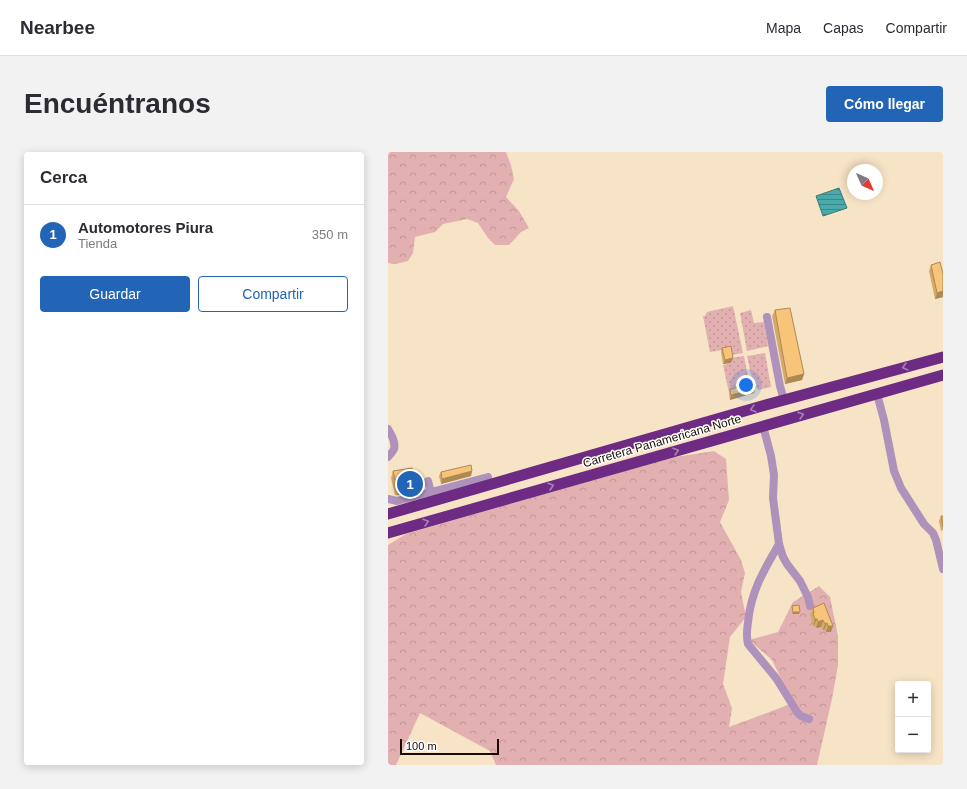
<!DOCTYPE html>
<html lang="es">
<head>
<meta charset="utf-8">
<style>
  :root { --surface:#fff; --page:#f2f2f3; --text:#2b2b33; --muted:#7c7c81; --line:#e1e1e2; --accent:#2264b5 }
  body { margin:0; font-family:Arial,sans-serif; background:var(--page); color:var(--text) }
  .controls { position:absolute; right:12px; bottom:12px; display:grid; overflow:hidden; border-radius:4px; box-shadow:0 2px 10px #0003 }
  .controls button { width:36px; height:36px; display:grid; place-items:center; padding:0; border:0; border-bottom:1px solid var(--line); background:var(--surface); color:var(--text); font:20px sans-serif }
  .compass { position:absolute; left:459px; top:12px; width:36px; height:36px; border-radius:50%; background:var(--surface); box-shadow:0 2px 10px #0003; rotate:135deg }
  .scale { position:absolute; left:12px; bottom:10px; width:99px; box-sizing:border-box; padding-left:4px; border:2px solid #190b00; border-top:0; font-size:11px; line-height:14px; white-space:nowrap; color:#190b00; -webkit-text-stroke:3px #fff; paint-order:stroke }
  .you { position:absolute; left:358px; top:233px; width:14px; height:14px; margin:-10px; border:3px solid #fff; border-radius:50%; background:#1a73e8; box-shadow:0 0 0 6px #1a73e833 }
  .badge { display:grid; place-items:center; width:26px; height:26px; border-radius:50%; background:var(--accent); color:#fff; font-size:13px; font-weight:700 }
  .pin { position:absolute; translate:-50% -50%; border:2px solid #fff; box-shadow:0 1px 4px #0006 }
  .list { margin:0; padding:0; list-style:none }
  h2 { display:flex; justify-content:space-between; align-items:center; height:52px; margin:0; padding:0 16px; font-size:17px }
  h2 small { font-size:13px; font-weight:400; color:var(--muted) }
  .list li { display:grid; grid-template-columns:26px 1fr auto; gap:12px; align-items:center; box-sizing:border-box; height:60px; padding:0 16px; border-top:1px solid var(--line) }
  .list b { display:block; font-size:15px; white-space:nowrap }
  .list p { margin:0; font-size:13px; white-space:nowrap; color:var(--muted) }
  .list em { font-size:13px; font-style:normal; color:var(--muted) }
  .actions { display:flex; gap:8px; padding:12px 16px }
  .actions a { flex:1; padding:9px 0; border:1px solid var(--accent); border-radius:4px; text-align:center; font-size:14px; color:var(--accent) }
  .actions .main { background:var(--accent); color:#fff }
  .map { position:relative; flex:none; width:555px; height:613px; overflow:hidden; border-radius:4px }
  header { display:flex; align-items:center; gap:24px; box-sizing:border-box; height:56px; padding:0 20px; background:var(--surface); border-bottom:1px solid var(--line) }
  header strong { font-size:19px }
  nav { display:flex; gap:22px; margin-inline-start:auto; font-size:14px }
  .intro { display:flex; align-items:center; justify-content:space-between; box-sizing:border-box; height:96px; padding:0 24px }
  h1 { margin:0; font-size:28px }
  .button { padding:10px 18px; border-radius:4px; background:var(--accent); color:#fff; font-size:14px; font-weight:700 }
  main { display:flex; gap:24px; padding:0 24px }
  aside { flex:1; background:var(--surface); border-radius:4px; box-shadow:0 2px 10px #0003 }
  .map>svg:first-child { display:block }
</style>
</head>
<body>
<header>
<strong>Nearbee</strong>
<nav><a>Mapa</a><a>Capas</a><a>Compartir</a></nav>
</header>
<div class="intro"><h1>Encuéntranos</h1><a class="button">Cómo llegar</a></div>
<main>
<aside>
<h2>Cerca<small></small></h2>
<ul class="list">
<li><span class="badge">1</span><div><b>Automotores Piura</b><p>Tienda</p></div><em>350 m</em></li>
</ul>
<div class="actions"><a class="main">Guardar</a><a>Compartir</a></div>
</aside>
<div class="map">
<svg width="555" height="613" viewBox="0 0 555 613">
  <defs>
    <pattern id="grass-dots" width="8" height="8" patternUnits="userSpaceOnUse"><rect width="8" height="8" fill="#e3b0b2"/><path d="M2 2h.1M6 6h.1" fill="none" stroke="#c29697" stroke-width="1.8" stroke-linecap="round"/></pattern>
    <pattern id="forest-crowns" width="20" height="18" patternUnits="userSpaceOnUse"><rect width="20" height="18" fill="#e3b0b2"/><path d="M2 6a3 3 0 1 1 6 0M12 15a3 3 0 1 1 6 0" fill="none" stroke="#c29697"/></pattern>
    <pattern id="water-rules" width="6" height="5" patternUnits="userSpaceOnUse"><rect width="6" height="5" fill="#48aaab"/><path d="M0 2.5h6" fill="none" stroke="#3b8989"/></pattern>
  </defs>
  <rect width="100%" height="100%" fill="#f7e3c6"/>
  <g fill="url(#grass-dots)">
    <path d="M345,154L355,201L343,203L341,197L322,200L315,164H317L319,160Z"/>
    <path d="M363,158L366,171L376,170L380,194L359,199L352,161Z"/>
    <path d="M377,201L383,235L370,238L369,236L366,237L359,204Z"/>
    <path d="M356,204L362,235L341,241L335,213L344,211L343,206Z"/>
  </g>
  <g fill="url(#forest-crowns)">
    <path d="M0,0H118L123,13L126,27L118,45L131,59L141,76L133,80L121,93H107L100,86L90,71L79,67L55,72L47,80L27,85L25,101L20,109L8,112L0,111Z"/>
    <path d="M326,299L338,307L341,348L332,370L353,408L357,421L353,440L358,465L342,485L335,532L344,556L341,575L405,551L384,508L361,488L390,480L405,450L431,434L442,445L450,484V513L444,547L429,613H108L102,599L32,561L8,613H0V393L18,382L281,306Z"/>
  </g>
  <path fill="url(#water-rules)" stroke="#3a7a78" d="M451,36L459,56L435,64L428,44Z"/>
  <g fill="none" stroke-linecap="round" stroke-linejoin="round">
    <g stroke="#af92bb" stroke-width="8">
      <path d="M379,165L392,234L396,248"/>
      <path d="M489,242L496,268L506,319L513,336L536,372L545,381L548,388L555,417"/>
      <path d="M375,274L383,304L386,323L385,346L391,392L395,405L399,412L412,429L420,445L422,454"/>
      <path d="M0,277C3,282 8,290 6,297C5,299 2,303 0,305"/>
      <path d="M40,329L44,344"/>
      <path d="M0,347L9,349L100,325"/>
      <path d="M391,392C376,418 363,439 360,470C359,477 358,485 360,492L388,526L409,560L413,564L421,567"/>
    </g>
    <g stroke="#6d2b84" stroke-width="11">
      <path d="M0,362L374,254L555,205"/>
      <path d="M0,381L555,223"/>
    </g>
  </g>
  <g fill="#d4a969">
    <path d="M543,113L555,122V145L547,147L541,119Z"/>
    <path d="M387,158L416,222L414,228L397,232L384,164Z"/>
    <path d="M334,196L345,206L343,211L335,212L333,200Z"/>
    <path d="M342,237H367L366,241L342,248L341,242Z"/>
    <path d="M5,319L25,339L9,343H7L3,326Z"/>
    <path d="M84,319L83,324L53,332L51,324L53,320Z"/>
    <path d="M553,364H555V378L553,379L551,369Z"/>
    <path d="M436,451L443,480H438L436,478H435L433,475L428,476L426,473L425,474L423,468V466L422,463L425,456Z"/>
  </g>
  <g fill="#ad8955">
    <path d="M555,139V145L547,147L549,141Z"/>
    <path d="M345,206L343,211L335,212L337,208Z"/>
    <path d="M416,222L414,228L397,232L399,226Z"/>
    <path d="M367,237L366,241L342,248L343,243Z"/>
    <path d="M84,319L83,324L53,332L54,327Z"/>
    <path d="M28,333L25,339L9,343L11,337Z"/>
    <path d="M405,460H412L411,462H404Z"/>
    <path d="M427,467H429L426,473L425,474Z"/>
    <path d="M435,468L433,475L428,476L430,470Z"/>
    <path d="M439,471L436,478H435L437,472Z"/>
    <path d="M440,474H445L443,480H438Z"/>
  </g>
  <g fill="#f7c47a" stroke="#ad8955">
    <path d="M552,110L555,122V139L549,141L543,113Z"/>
    <path d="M402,156L416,222L399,226L387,158Z"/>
    <path d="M343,194L345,206L337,208L334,196Z"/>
    <path d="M366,232L367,237L343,243L342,237Z"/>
    <path d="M83,313L84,319L54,327L53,320Z"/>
    <path d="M24,316L28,333L11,337L9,336L5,319Z"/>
    <path d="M553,364H555V375Z"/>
    <path d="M436,451L445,474H440L439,471L437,472L435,468L430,470L429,467H427L425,461H426L425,456Z"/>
    <path d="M411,453L412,460H405L404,454Z"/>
  </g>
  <defs><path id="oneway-chevron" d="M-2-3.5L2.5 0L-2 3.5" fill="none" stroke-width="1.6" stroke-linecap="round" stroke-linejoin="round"/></defs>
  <g stroke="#a780b5">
    <use href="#oneway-chevron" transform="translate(517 215) rotate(165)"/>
    <use href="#oneway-chevron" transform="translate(365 257) rotate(164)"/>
    <use href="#oneway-chevron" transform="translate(413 263) rotate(-16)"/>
    <use href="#oneway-chevron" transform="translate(288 299) rotate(-16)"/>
    <use href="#oneway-chevron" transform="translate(163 334) rotate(-16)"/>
    <use href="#oneway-chevron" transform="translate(38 370) rotate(-16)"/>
  </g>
  <g text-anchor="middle" stroke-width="3" stroke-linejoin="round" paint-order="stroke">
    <g font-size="12" fill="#190b00" stroke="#fff">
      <text transform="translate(274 289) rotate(-16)" y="4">Carretera Panamericana Norte</text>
    </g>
  </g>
</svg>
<div class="controls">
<button>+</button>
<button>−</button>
</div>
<svg class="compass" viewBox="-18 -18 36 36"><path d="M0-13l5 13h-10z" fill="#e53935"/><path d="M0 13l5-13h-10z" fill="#7c7c81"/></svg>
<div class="scale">100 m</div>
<div class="you"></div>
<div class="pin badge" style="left:22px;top:332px">1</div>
</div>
</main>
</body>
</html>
